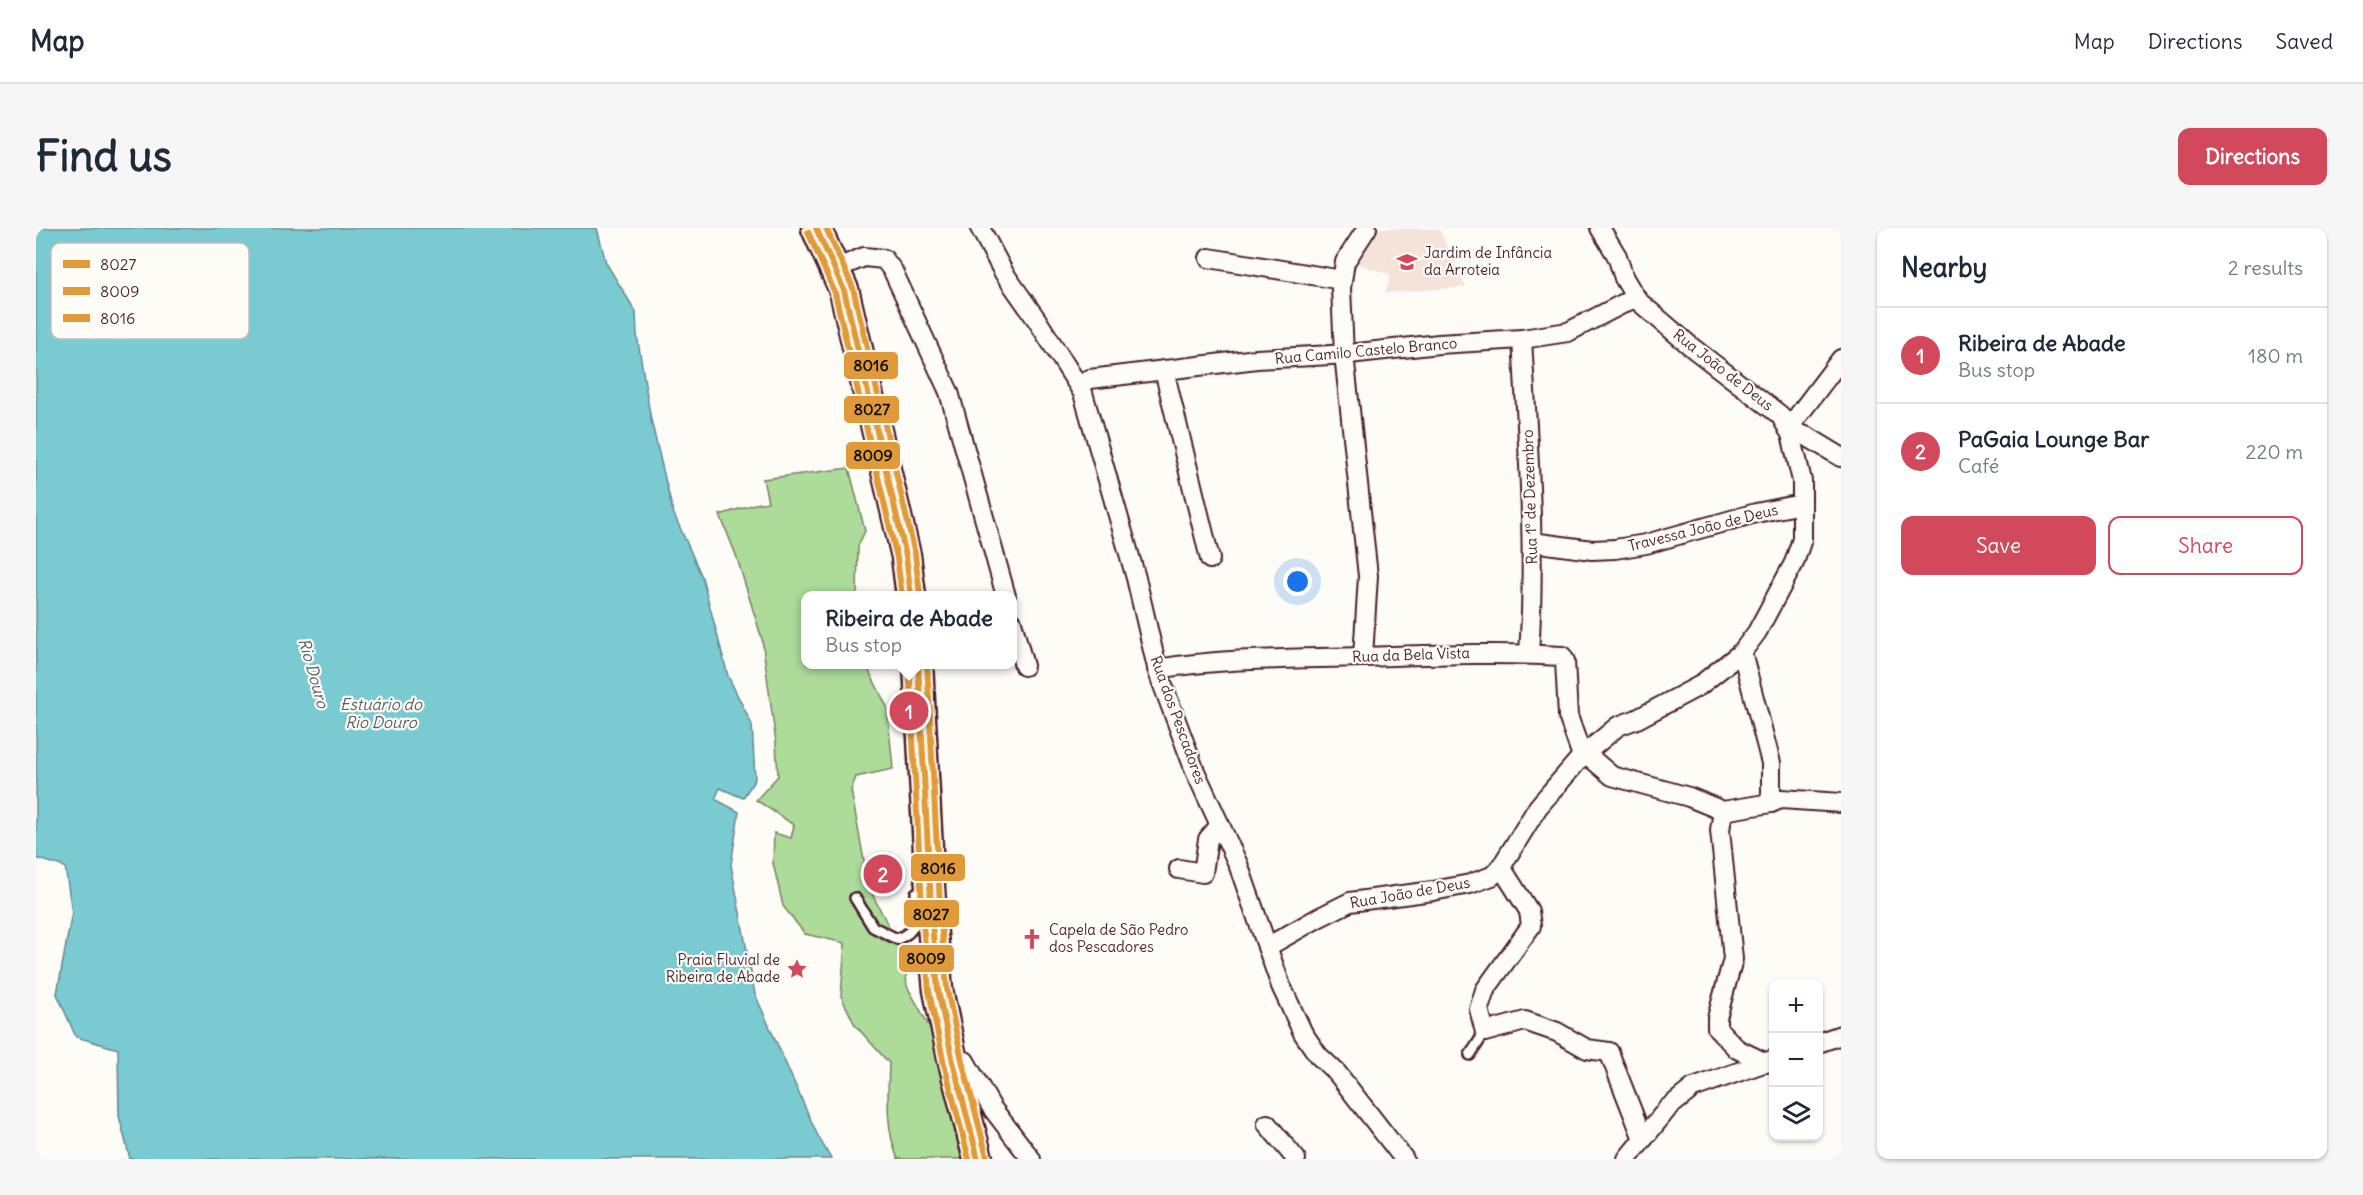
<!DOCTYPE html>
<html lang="en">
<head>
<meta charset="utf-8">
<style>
  :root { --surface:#fff; --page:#f6f6f7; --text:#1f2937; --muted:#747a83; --line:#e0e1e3; --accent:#d1495b }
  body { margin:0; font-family:Delius,sans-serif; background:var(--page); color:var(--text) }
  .controls { position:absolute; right:18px; bottom:18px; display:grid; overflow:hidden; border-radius:12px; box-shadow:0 2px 4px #0004 }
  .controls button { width:54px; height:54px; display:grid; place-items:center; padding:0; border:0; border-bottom:2px solid var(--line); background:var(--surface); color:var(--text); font:30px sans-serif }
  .you { position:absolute; left:1262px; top:354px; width:21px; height:21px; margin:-15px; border:4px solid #fff; border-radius:50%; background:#1a73e8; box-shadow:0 0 0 9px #1a73e833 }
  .badge { display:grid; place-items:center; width:39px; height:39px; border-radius:50%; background:var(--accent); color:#fff; font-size:20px; font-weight:700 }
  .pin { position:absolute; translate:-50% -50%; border:3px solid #fff; box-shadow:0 2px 6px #0006 }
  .popup { position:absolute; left:765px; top:363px; width:216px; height:78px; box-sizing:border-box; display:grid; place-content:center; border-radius:12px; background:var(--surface); filter:drop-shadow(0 2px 4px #0005); font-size:20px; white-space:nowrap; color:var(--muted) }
  .popup b { font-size:22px; color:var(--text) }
  .popup::after { content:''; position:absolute; left:50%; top:100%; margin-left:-12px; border:12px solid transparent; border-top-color:var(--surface) }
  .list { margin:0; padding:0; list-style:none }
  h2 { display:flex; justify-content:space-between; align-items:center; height:78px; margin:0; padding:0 24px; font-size:26px }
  h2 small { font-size:20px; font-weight:400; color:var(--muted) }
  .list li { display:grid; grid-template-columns:39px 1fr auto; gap:18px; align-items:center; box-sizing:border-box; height:96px; padding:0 24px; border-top:2px solid var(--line) }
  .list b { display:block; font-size:22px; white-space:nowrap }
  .list p { margin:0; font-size:20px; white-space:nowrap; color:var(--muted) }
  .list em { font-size:20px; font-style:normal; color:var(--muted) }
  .actions { display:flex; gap:12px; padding:18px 24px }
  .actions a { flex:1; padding:14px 0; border:2px solid var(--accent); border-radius:12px; text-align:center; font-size:21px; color:var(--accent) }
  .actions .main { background:var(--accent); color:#fff }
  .icon { flex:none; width:33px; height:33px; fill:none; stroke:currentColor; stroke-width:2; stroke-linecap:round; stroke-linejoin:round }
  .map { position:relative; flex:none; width:1805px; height:931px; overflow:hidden; border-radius:12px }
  header { display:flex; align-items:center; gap:36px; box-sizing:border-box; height:84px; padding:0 30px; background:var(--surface); border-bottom:2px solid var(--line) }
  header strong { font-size:28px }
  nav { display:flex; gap:33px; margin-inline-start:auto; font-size:21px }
  .intro { display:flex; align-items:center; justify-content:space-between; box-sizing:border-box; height:144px; padding:0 36px }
  h1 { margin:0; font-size:42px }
  .button { padding:15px 27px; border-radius:12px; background:var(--accent); color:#fff; font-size:21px; font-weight:700 }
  main { display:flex; gap:36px; padding:0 36px }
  aside { flex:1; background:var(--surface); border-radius:12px; box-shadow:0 2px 4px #0004 }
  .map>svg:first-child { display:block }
</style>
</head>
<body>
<header>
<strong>Map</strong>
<nav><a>Map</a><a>Directions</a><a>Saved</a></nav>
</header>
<div class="intro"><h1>Find us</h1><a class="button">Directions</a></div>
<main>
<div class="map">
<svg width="1805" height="931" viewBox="0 0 1805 931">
  <rect width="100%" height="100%" fill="#fdfcf7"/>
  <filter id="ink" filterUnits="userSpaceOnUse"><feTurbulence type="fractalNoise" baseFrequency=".0167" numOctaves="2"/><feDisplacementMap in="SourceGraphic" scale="12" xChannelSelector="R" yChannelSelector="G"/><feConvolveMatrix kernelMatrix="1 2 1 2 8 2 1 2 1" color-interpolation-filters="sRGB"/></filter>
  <g filter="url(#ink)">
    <path fill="#f5e3da" d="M1342,0L1403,1L1430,59L1349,65L1355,47L1322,36Z"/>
    <path fill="#acdb9a" stroke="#7b7d62" stroke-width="1.5" d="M813,240L829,303L822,318L821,367L770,368V436L830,437L851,479L857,541L820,549L815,562L833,660L868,728L871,758L899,809L929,931H862C849,900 852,867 853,835L819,797L805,768L809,715L769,706L747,678L737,635L738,605L755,610L758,597L720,572L742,548L740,515L726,411L700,327L684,287L719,276L732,274L727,251Z"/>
    <path fill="#79cbd1" stroke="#66868f" stroke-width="1.5" d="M0,0H561L570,35L600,84L601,107L615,192L637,284L666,349L692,448L716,497L719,551L707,570L684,560L679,571L703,584L695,637L719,766L781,906L795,931H94L83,888L82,821L40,809L21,766L36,684L29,639L0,630Z"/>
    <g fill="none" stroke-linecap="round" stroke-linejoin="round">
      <g stroke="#4a1f2b" stroke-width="14">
        <g id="service">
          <path d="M819,670L837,699L861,711C885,702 881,686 880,665"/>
          <path d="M1434,827L1449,804"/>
        </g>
      </g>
      <g stroke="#4a1f2b" stroke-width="22">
        <g id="minor">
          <path d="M944,0L968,45L1001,92L1047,165L1100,350L1122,444L1159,543L1202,636L1245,758L1267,805L1282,827L1301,845L1368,931"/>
          <path d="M1173,30L1306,52"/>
          <path d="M799,41L828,29L848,31L857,43L913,164L970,368"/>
          <path d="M1486,111C1492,216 1500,321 1493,426"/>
          <path d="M1805,131L1752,201L1772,209L1805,229"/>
          <path d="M1128,142L1174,331"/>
          <path d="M1054,151L1221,131L1313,126L1403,116L1486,111L1532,104L1600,69"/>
          <path d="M1496,314L1556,322L1579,321L1610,316L1720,285L1766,276"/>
          <path d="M976,394L988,438"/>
          <path d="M1706,424L1735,535V575"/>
          <path d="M1327,429L1332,348L1308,126L1305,60L1309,34L1331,0"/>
          <path d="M1121,441C1189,430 1257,431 1325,429C1392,427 1459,424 1526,428L1529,433L1532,488L1546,528"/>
          <path d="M1549,525L1576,548L1653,569L1687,583L1735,575L1745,571L1805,575"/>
          <path d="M1687,583L1684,602L1697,731L1681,790V800L1701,821L1730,835"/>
          <path d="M1465,639L1493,683L1495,698L1449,762L1443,781L1449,804L1489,793L1521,804L1551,821L1573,824L1607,911"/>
          <path d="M1143,641L1167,645L1172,611L1184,597"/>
          <path d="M1231,719L1282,690L1314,674L1397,663L1434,656L1456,648L1465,639L1502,579L1546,528L1582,498L1601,491L1663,458L1706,424L1721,404L1758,335L1766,311V253L1755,206L1744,187L1658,121L1601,72L1588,50L1581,28L1564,0"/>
          <path d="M1782,815L1805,807"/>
          <path d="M917,834L929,833L956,880L995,931"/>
          <path d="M1231,896L1260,931"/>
          <path d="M1591,931L1632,880L1657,860L1736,832"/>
        </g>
      </g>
      <g stroke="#4a1f2b" stroke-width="33">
        <g id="primary">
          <path d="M780,0L808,62L870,328L875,368"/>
          <path d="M882,436L896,696L902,762L917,834L942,931"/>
        </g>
      </g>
      <use href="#service" stroke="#fdfcf7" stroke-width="9"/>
      <use href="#minor" stroke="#fdfcf7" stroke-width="18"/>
      <use href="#primary" stroke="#f6e281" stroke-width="28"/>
      <g stroke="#fdfcf7" stroke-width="10">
        <g id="bus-1">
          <path d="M780,0L808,62L870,328L875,368"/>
          <path d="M882,436L896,696L902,762L917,834L942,931"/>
        </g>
      </g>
      <g stroke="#fdfcf7" stroke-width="10">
        <g id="bus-2">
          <path d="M772,4L799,65L861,330L866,368"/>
          <path d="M873,436L887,696L893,763L908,836L933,931"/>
        </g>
      </g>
      <g stroke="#fdfcf7" stroke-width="10">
        <g id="bus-3">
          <path d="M790,0L817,60L879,326L884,367"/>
          <path d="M891,436L905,695L911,761L926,832L951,929"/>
        </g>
      </g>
      <use href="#bus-1" stroke="#e09a39" stroke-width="6"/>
      <use href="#bus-2" stroke="#e09a39" stroke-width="6"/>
      <use href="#bus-3" stroke="#e09a39" stroke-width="6"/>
    </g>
  </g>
  <defs>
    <g id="school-bare" transform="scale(1.62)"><path d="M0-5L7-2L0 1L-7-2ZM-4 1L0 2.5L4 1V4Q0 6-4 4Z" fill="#d1495b" stroke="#fdfcf7" stroke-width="2.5" paint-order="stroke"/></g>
    <g id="church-bare" transform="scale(1.62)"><path d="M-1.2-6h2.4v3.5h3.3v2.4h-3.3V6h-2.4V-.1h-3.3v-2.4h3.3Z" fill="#d1495b" stroke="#fdfcf7" stroke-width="2.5" paint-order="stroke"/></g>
    <g id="sight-bare" transform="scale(1.62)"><path d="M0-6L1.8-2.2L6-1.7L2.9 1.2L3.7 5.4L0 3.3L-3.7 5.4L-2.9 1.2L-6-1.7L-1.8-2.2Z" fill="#d1495b" stroke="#fdfcf7" stroke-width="2.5" paint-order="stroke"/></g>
  </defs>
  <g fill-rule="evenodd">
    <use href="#school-bare" x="1371" y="34"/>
    <use href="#church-bare" x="996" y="711"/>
    <use href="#sight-bare" x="761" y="741"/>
  </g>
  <g text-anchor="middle" stroke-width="4.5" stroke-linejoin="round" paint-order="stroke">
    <g font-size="15" fill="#4a1f2b" stroke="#fdfcf7" text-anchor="start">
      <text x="1388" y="30">Jardim de Infância<tspan x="1388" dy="17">da Arroteia</tspan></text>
      <text x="1013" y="707">Capela de São Pedro<tspan x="1013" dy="17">dos Pescadores</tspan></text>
      <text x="744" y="737" text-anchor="end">Praia Fluvial de<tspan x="744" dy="17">Ribeira de Abade</tspan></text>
    </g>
    <g font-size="15" fill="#4a1f2b" stroke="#fdfcf7">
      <text transform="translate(1330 123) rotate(-5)" y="5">Rua Camilo Castelo Branco</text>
      <text transform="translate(1687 142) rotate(38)" y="5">Rua João de Deus</text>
      <text transform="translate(1494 269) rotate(-92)" y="5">Rua 1º de Dezembro</text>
      <text transform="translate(1667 300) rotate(-14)" y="5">Travessa João de Deus</text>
      <text transform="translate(1375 427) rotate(-2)" y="5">Rua da Bela Vista</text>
      <text transform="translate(1142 492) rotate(70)" y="5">Rua dos Pescadores</text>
      <text transform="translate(1374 665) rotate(-10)" y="5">Rua João de Deus</text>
    </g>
    <g font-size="16" font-style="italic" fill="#5a5b65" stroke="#fdfcf7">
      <text transform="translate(278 445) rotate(74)" y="6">Rio Douro</text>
      <text x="345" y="482">Estuário do<tspan x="345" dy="18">Rio Douro</tspan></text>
    </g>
  </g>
  <rect x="15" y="15" width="198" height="96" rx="9" fill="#fdfcf7" stroke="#c7baba" stroke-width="1.5"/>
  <rect x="27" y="32" width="27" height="8" fill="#e09a39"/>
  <rect x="27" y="59" width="27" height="8" fill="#e09a39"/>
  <rect x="27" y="86" width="27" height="8" fill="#e09a39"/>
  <g font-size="16" fill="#4a1f2b">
    <text x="64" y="42">8027</text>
    <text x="64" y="69">8009</text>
    <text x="64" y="96">8016</text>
  </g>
  <g stroke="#fdfcf7" stroke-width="2">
    <rect x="807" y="123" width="56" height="29" rx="6" fill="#e09a39"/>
    <rect x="807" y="167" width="57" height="29" rx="6" fill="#e09a39"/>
    <rect x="809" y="213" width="56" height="29" rx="6" fill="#e09a39"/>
    <rect x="874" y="625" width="56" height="29" rx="6" fill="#e09a39"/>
    <rect x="867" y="671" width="57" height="29" rx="6" fill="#e09a39"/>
    <rect x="862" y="716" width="57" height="29" rx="6" fill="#e09a39"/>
  </g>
  <g font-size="16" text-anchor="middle" font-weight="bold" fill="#111">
    <text x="835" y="143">8016</text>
    <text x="836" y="187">8027</text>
    <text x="837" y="233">8009</text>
    <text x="902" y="646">8016</text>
    <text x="895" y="692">8027</text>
    <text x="890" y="736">8009</text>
  </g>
</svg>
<div class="controls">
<button>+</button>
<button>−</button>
<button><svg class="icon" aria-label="layers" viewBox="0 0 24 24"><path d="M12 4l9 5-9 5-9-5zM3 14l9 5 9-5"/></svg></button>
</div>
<div class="you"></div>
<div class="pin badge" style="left:873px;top:483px">1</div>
<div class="popup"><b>Ribeira de Abade</b>Bus stop</div>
<div class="pin badge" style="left:847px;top:646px">2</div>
</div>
<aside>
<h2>Nearby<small>2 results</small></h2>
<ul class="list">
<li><span class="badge">1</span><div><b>Ribeira de Abade</b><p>Bus stop</p></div><em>180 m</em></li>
<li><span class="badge">2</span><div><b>PaGaia Lounge Bar</b><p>Café</p></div><em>220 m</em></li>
</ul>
<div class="actions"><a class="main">Save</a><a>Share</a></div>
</aside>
</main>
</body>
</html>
